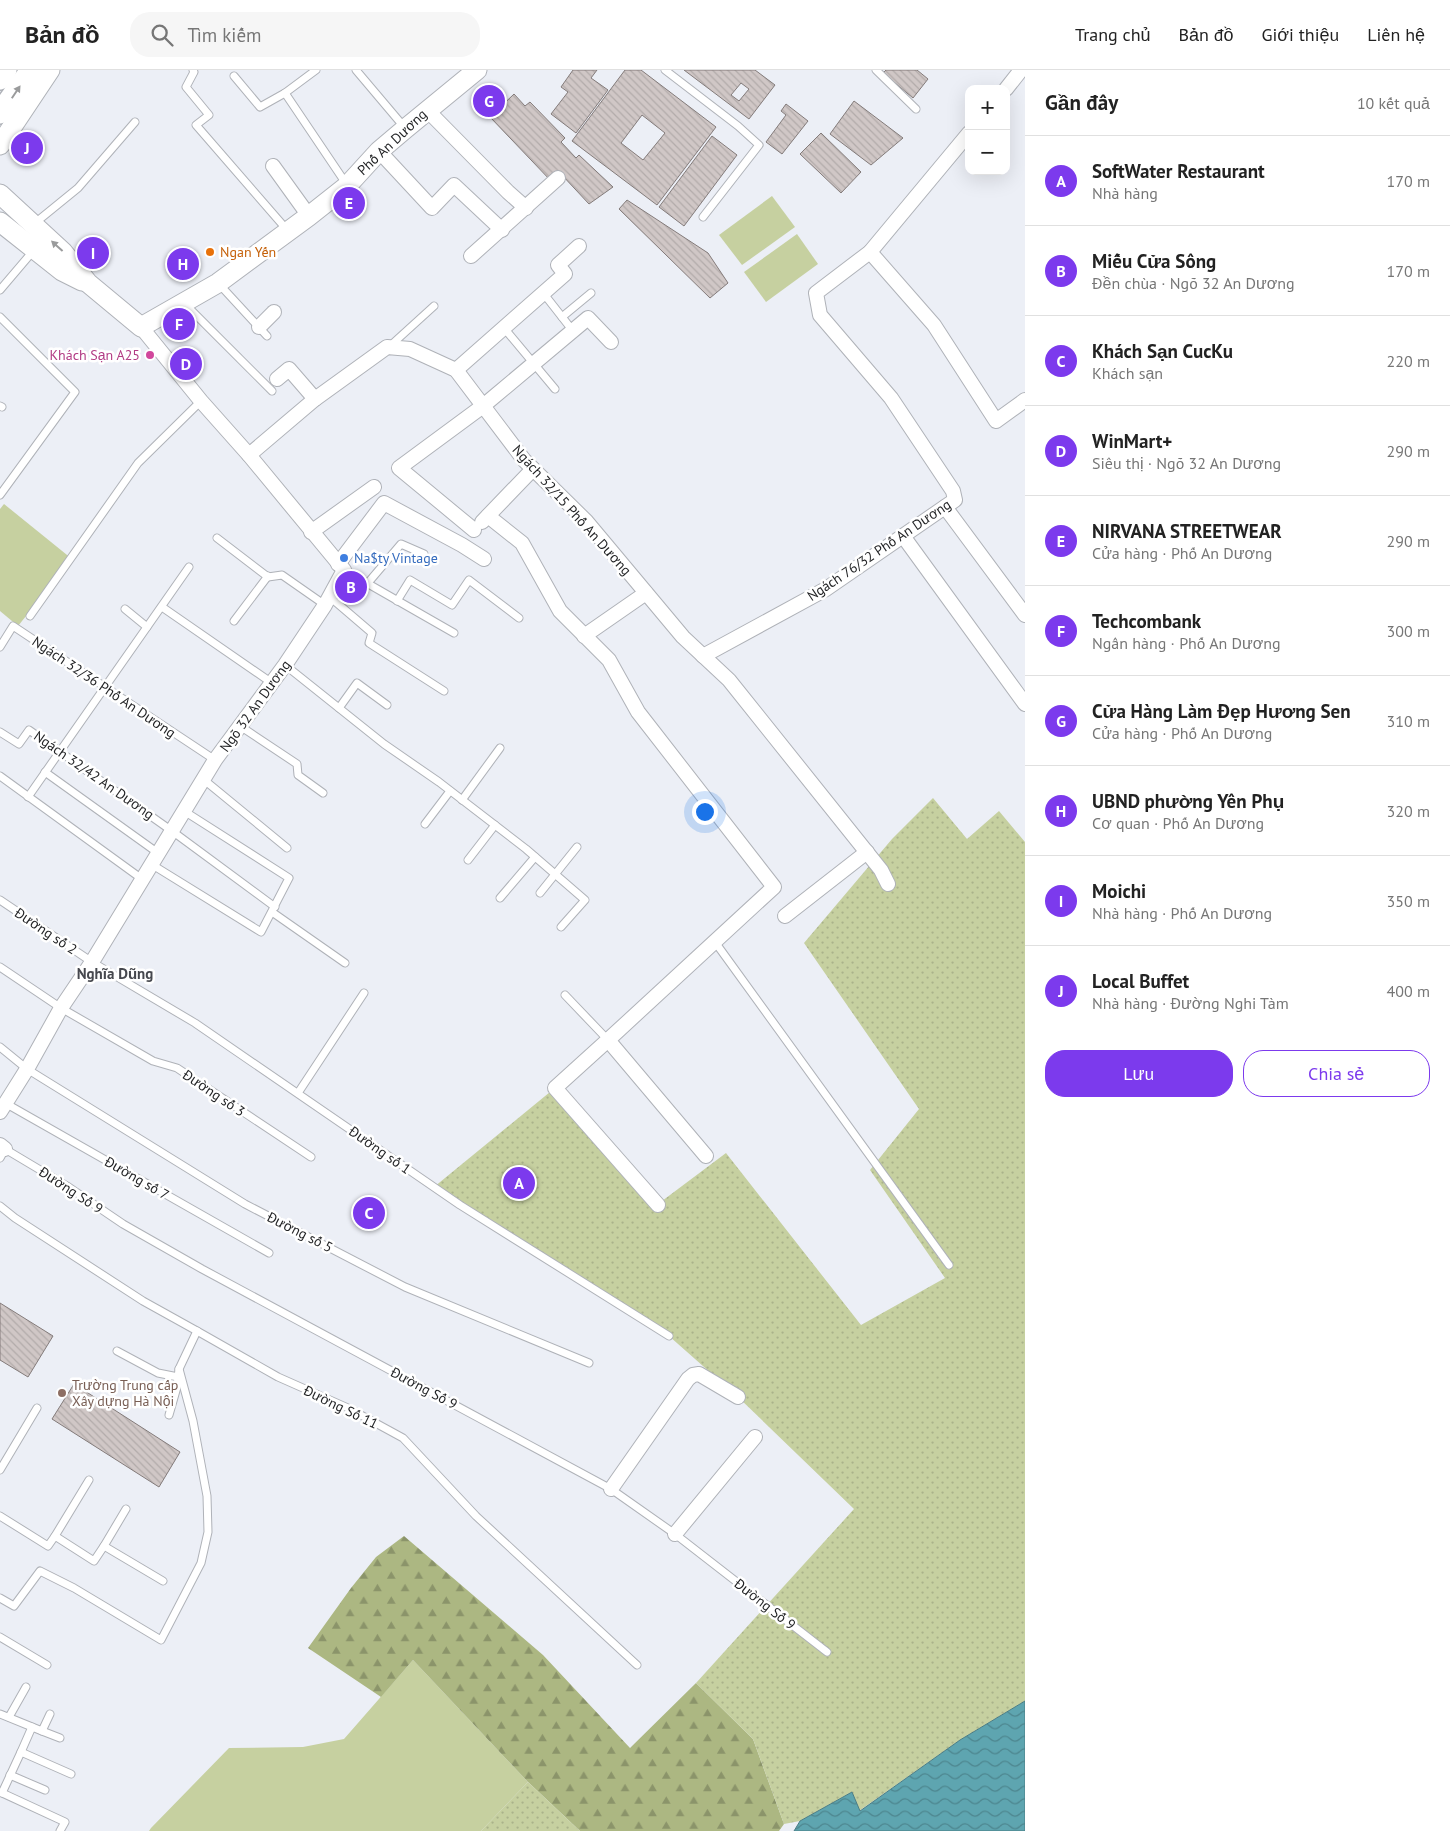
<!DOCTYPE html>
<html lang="vi">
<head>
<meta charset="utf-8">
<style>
  :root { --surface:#fff; --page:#f6f6f6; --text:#222; --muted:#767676; --line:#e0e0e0; --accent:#7c3aed }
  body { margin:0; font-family:"PT Sans",sans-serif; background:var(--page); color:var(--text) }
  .controls { position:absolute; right:15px; top:15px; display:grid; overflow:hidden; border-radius:10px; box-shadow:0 5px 20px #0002 }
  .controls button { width:45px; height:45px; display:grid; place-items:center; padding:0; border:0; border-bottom:1px solid var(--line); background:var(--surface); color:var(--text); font:25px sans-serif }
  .you { position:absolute; left:704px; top:741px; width:18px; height:18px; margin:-12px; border:4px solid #fff; border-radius:50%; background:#1a73e8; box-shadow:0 0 0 8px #1a73e833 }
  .badge { display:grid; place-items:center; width:32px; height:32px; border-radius:50%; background:var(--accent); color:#fff; font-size:16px; font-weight:700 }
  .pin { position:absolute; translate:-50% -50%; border:2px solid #fff; box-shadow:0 1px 5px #0006 }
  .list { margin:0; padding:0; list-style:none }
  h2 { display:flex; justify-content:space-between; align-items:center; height:65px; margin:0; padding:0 20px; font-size:21px }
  h2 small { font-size:16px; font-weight:400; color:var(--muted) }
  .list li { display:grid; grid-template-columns:32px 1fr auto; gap:15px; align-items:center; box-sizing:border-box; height:90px; padding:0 20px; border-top:1px solid var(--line) }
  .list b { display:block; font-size:19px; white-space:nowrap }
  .list p { margin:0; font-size:16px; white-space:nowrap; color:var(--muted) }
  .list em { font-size:16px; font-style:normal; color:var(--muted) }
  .actions { display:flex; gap:10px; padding:15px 20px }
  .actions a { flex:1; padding:11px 0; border:1px solid var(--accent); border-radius:20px; text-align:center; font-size:18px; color:var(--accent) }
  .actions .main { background:var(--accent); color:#fff }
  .icon { flex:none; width:28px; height:28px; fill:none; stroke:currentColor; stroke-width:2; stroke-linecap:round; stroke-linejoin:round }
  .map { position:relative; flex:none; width:1025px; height:1761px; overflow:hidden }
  header { display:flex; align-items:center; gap:30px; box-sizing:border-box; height:70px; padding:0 25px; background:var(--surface); border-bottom:1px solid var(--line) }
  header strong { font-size:24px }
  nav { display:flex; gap:28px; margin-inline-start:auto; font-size:18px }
  .search { width:350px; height:45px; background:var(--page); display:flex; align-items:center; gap:12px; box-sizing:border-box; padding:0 18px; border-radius:20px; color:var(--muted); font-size:19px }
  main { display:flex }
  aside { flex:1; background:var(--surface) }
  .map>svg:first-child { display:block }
</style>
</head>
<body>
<header>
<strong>Bản đồ</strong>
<div class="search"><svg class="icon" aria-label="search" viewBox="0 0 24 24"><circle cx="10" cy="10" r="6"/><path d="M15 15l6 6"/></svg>Tìm kiếm</div>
<nav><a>Trang chủ</a><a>Bản đồ</a><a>Giới thiệu</a><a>Liên hệ</a></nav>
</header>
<main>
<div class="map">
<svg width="1025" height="1761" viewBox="0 0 1025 1761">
  <defs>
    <pattern id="forest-firs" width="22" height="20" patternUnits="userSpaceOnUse" patternTransform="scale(1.25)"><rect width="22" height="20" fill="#acb782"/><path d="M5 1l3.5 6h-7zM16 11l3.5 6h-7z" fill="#8b946a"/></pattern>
    <pattern id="garden-dots" width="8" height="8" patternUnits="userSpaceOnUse" patternTransform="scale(1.25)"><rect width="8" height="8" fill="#c6d0a0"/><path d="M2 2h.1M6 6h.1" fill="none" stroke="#aab28a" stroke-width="1.8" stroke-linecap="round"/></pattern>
    <pattern id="water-waves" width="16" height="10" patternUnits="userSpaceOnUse" patternTransform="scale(1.25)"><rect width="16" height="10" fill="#5ea5b0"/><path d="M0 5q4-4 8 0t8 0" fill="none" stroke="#4d868f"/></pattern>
    <pattern id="building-back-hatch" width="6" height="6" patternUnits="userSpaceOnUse" patternTransform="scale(1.25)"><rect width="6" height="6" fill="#d0c7c6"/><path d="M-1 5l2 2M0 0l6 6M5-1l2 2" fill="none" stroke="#b2abaa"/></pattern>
  </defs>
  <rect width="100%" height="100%" fill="#eceff6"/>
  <g fill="#c6d0a0">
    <path d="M772,126L795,157L742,195L719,165Z"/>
    <path d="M797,164L818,194L766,232L744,202Z"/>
    <path d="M4,434L72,489L18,556L0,541V439Z"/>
    <path d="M413,1590L528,1712L481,1761H149L151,1758L229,1678L303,1677L344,1669Z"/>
  </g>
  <path fill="url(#forest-firs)" d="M404,1466L543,1585L630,1678L696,1613L753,1669L784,1754L779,1761H580L528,1712L413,1590L381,1627L308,1578L351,1518L376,1487Z"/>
  <g fill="url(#garden-dots)">
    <path d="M933,728L967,769L999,741L1025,772V1631L960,1670L859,1741L852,1722L800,1751L784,1754L753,1669L696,1613L854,1439L738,1327L669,1266L434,1117L550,1022L658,1134L726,1083L861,1255L945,1208L870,1100L919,1039L804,873L892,769Z"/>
    <path d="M528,1712L580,1761H481Z"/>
  </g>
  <path fill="url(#water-waves)" stroke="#4b7d85" d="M1025,1631V1761H794L800,1751L852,1722L860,1741L960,1670Z"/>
  <g fill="url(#building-back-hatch)" stroke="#837b7a" fill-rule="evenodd">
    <path d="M573,0H597L591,8L608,20L576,63L551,44L568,22L561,17Z"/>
    <path d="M625,0H641L716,57L657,135L572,71ZM642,45L665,63L643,90L621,73Z"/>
    <path d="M684,0H755L775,15L749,49ZM741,13L749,19L739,31L731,25Z"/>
    <path d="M886,0H917L928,9L913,28L883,3Z"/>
    <path d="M514,24L525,36L530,32L565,68L561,72L576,88L579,85L613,117L589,134L561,104L552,112L490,47Z"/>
    <path d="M854,31L903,68L871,95L830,64Z"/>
    <path d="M786,34L808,51L782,84L766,72L786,45L781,41Z"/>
    <path d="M821,63L861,102L841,123L800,84Z"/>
    <path d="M712,66L737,85L684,156L659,137Z"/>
    <path d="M627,130L708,183L728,213L710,228L619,139Z"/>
    <path d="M0,1233L53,1266L28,1307L0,1290Z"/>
    <path d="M74,1314L180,1382L159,1417L52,1349Z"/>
  </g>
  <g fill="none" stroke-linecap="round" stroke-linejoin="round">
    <g stroke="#afb2b8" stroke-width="9">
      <g id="lane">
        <path d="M193,0L194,2L186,17L209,45L196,55L288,161"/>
        <path d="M356,0L405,58"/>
        <path d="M665,0L738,56L759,75L703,147"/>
        <path d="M876,0L916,39"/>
        <path d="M234,6L260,37L285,23L316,0"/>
        <path d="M285,23L347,115"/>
        <path d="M35,153L78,118L135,52"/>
        <path d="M219,214L267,266"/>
        <path d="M0,220L34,180"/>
        <path d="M544,224L573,261"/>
        <path d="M185,234L272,321"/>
        <path d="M0,247L75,322L0,425"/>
        <path d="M562,247L591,223"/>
        <path d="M504,258L555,319"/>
        <path d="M390,276L434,236"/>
        <path d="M0,336L2,337"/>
        <path d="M217,468L268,507L282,505L325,535"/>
        <path d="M344,500L454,563"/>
        <path d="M367,514L401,474L424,484"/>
        <path d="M330,527L372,563L369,573L444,621"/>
        <path d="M397,531L410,510L452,535L469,510L519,548"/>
        <path d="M162,537L272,613"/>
        <path d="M125,539L147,557"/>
        <path d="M30,546L138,393L201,331"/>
        <path d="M234,551L268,506"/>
        <path d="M0,577L13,556L215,690"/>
        <path d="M285,595L384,674L439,712L526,779L585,830L561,857"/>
        <path d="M339,638L357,613L387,635"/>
        <path d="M240,656L297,694L298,705L323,723"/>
        <path d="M0,662L19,674L29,660L172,761L275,837"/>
        <path d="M45,702L158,783"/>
        <path d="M0,706L142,809"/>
        <path d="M203,709L287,778"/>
        <path d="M28,727L189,497"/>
        <path d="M462,730L500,678"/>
        <path d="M425,754L450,721"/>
        <path d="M468,790L495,755"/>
        <path d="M151,794L261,862L289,808L184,741"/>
        <path d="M540,823L577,777"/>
        <path d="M500,828L535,787"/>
        <path d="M0,830L92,892L195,953L460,1135L669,1266"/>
        <path d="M272,842L345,893"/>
        <path d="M715,872L949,1195"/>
        <path d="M0,897L61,938L153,991L177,998L311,1087"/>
        <path d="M565,925L608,970"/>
        <path d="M0,977L27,999L245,1134L405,1217L589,1293"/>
        <path d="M298,1023L364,923"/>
        <path d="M5,1033L269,1183"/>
        <path d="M0,1088L5,1079L67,1116L123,1154L202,1199L611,1419L675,1464L827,1582"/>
        <path d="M0,1136L15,1148L143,1231L197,1261L278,1307L348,1338L403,1368L476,1446L637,1595"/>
        <path d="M117,1281L158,1303L178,1307"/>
        <path d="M169,1345L177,1317L179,1299L197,1261"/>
        <path d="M0,1400L37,1338"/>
        <path d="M0,1446L48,1476L55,1466L94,1491L104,1476L163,1511"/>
        <path d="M55,1466L89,1410"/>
        <path d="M104,1476L126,1439"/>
        <path d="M0,1528L14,1536L40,1501L74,1518L161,1570L201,1493L208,1462L207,1426L193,1351L179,1299"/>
        <path d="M0,1567L47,1595"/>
        <path d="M0,1644L42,1661L50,1644"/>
        <path d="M9,1647L26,1617"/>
        <path d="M42,1661L60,1668"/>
        <path d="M21,1682L32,1657"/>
        <path d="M10,1705L45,1720"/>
        <path d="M0,1722L65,1752L60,1761"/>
        <path d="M2,1723L21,1682L71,1704"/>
      </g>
    </g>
    <g stroke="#afb2b8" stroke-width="16">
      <g id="street">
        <path d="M1006,19L1021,0"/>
        <path d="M427,40L508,122L526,138"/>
        <path d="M379,81L432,138L454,115L502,160"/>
        <path d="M273,96L309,146"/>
        <path d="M870,182L934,255L996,351L1025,330"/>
        <path d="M471,186L558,108"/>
        <path d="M259,257L274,242"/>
        <path d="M456,300L565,204L558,195L579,176"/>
        <path d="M277,309L289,299L315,329"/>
        <path d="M249,385L315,329L387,277L410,279L456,300L524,390L586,451L683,567L729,610L881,800L888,814"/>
        <path d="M945,437L1025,545"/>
        <path d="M488,446L522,473L560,541L609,590L638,642L774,817L608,970L706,1086"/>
        <path d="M482,452L533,399"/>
        <path d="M474,460L399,398L483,336L588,248L611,272"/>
        <path d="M311,462L374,417"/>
        <path d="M903,466L1025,634"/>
        <path d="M338,494L384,433L462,475L484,489"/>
        <path d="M584,566L646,523"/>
        <path d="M703,586L826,519L955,430L953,421L891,328L820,245L816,223L870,182L969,63"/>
        <path d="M785,846L867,782"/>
        <path d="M608,970L555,1018L658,1135"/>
        <path d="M0,1042L27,999L61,938L92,892L215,690L285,595L325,535L344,500L249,385L201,331L141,257"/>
        <path d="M0,1075L5,1079"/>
        <path d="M611,1419L688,1309L693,1305L699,1304L738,1327"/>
        <path d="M675,1464L755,1367"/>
      </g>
    </g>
    <g stroke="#afb2b8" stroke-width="21">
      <g id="secondary">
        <path d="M0,75L50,0"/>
        <path d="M0,124L63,182L88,213L141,257L218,213L309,146L347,116L379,81L405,59L477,0"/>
        <path d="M0,152L62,201L82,211"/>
      </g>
    </g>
    <g stroke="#afb2b8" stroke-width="24">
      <g id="primary">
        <path d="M0,9L6,0"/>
        <path d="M0,43L31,0"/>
      </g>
    </g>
    <use href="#lane" stroke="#fff" stroke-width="7"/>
    <use href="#street" stroke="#fff" stroke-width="14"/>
    <use href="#secondary" stroke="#fff" stroke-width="19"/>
    <use href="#primary" stroke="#fff" stroke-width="21"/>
  </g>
  <defs><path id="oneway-solid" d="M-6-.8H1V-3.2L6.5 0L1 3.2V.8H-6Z" transform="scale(1.25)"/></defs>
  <g fill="#9a9b9c">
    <use href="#oneway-solid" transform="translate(16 22) rotate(-56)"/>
    <use href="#oneway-solid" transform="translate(57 176) rotate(-138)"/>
  </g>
  <circle fill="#e8710a" stroke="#fff" stroke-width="2" cx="210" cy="182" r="5"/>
  <circle fill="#d1479c" stroke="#fff" stroke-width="2" cx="150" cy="285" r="5"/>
  <circle fill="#3f7fe0" stroke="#fff" stroke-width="2" cx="344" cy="488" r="5"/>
  <circle fill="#8d6e63" stroke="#fff" stroke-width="2" cx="62" cy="1323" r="5"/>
  <g text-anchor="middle" stroke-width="5" stroke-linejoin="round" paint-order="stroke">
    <g font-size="14" fill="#1f2022" stroke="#fff">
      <text transform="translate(392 72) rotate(-43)" y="5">Phố An Dương</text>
      <text transform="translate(572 440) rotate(48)" y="5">Ngách 32/15 Phố An Dương</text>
      <text transform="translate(879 480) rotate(-34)" y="5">Ngách 76/32 Phố An Dương</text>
      <text transform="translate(104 617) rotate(34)" y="5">Ngách 32/36 Phố An Dương</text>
      <text transform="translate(255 636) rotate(-54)" y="5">Ngõ 32 An Dương</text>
      <text transform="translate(94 705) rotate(35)" y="5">Ngách 32/42 An Dương</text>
      <text transform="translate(46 861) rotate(34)" y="5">Đường số 2</text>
      <text transform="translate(214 1023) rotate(34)" y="5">Đường số 3</text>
      <text transform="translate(380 1080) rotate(35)" y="5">Đường số 1</text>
      <text transform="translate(137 1108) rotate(30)" y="5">Đường số 7</text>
      <text transform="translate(71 1120) rotate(33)" y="5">Đường Số 9</text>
      <text transform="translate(300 1162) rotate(27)" y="5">Đường số 5</text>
      <text transform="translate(424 1318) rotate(28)" y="5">Đường Số 9</text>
      <text transform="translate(341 1337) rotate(26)" y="5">Đường Số 11</text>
      <text transform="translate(765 1534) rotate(38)" y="5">Đường Số 9</text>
    </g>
    <g font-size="14" fill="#c56008" stroke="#fff" text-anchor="start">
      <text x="220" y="187">Ngan Yến</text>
    </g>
    <g font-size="14" fill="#b23c85" stroke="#fff" text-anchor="end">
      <text x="140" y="290">Khách Sạn A25</text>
    </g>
    <g font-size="14" fill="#366cbe" stroke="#fff" text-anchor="start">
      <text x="354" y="493">Na$ty Vintage</text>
    </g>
    <g font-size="14" fill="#785e54" stroke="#fff" text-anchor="start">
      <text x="72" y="1320">Trường Trung cấp<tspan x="72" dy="16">Xây dựng Hà Nội</tspan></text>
    </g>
    <g font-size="15" font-weight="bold" fill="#46484e" stroke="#fff">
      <text x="115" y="909">Nghĩa Dũng</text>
    </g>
  </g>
</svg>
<div class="controls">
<button>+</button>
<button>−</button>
</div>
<div class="you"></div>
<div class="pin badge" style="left:519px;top:1113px">A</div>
<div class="pin badge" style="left:351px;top:517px">B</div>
<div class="pin badge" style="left:369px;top:1143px">C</div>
<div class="pin badge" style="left:186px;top:294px">D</div>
<div class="pin badge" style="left:349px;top:133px">E</div>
<div class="pin badge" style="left:179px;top:254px">F</div>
<div class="pin badge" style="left:489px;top:31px">G</div>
<div class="pin badge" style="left:183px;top:194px">H</div>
<div class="pin badge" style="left:93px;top:183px">I</div>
<div class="pin badge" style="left:27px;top:78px">J</div>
</div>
<aside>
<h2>Gần đây<small>10 kết quả</small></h2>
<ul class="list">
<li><span class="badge">A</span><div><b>SoftWater Restaurant</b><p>Nhà hàng</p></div><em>170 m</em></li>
<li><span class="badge">B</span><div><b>Miếu Cửa Sông</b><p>Đền chùa · Ngõ 32 An Dương</p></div><em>170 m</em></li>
<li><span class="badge">C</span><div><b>Khách Sạn CucKu</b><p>Khách sạn</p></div><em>220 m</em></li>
<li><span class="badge">D</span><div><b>WinMart+</b><p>Siêu thị · Ngõ 32 An Dương</p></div><em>290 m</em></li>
<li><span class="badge">E</span><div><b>NIRVANA STREETWEAR</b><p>Cửa hàng · Phố An Dương</p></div><em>290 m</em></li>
<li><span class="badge">F</span><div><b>Techcombank</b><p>Ngân hàng · Phố An Dương</p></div><em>300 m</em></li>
<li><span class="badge">G</span><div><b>Cửa Hàng Làm Đẹp Hương Sen</b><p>Cửa hàng · Phố An Dương</p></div><em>310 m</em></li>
<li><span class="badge">H</span><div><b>UBND phường Yên Phụ</b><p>Cơ quan · Phố An Dương</p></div><em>320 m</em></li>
<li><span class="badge">I</span><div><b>Moichi</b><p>Nhà hàng · Phố An Dương</p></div><em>350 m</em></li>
<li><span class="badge">J</span><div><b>Local Buffet</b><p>Nhà hàng · Đường Nghi Tàm</p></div><em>400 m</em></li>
</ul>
<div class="actions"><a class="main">Lưu</a><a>Chia sẻ</a></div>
</aside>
</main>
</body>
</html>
